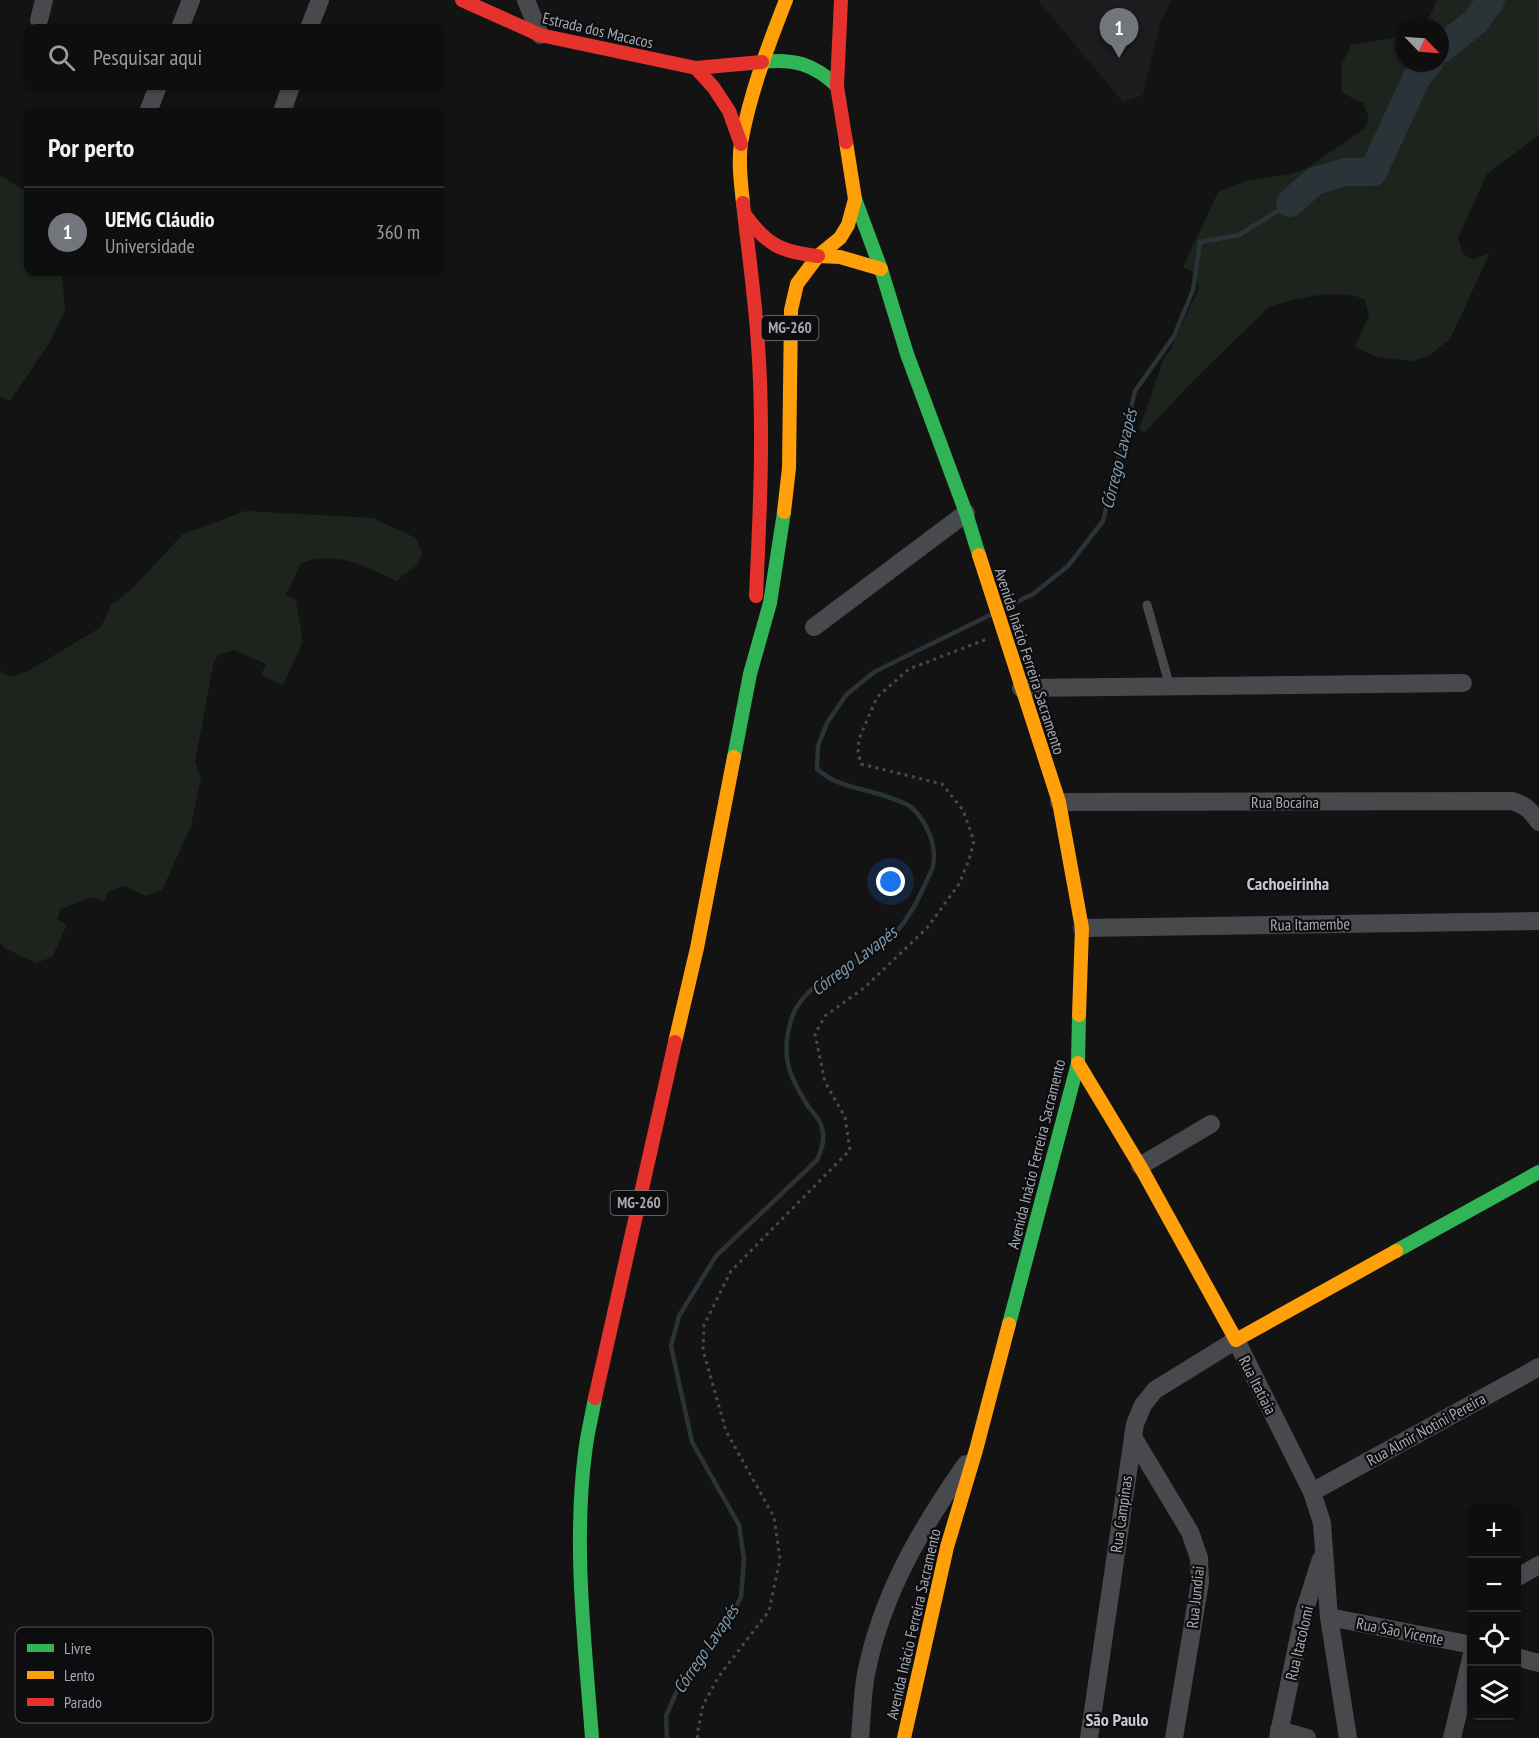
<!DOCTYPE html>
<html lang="pt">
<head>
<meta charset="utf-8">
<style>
  :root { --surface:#0e0e0e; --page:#1c1c1c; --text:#f1f3f6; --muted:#9b9c9e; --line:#2e2e2e; --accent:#72757b }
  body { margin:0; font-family:"PT Sans Narrow",sans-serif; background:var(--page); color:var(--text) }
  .controls { position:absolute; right:18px; bottom:18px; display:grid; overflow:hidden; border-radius:12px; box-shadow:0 2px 4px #0004 }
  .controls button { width:54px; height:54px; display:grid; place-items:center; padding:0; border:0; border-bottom:2px solid var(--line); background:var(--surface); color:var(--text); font:30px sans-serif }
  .compass { position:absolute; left:1395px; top:18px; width:54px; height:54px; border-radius:50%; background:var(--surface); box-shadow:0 2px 4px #0004; rotate:115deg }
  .you { position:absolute; left:891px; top:882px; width:21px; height:21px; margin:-15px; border:4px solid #fff; border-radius:50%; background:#1a73e8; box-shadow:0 0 0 9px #1a73e833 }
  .badge { display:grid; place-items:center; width:39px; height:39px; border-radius:50%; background:var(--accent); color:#fff; font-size:20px; font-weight:700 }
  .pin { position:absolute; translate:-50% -50px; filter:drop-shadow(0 2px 3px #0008) }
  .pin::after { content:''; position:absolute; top:32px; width:21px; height:18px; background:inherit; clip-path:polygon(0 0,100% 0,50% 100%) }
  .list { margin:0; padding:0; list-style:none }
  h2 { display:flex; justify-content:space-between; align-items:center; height:78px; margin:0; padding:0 24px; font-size:26px }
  h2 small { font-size:20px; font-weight:400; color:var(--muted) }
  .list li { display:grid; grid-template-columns:39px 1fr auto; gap:18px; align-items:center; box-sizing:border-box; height:90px; padding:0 24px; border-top:2px solid var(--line) }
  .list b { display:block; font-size:22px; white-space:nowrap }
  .list p { margin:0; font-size:20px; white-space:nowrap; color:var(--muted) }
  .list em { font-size:20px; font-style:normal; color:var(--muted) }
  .icon { flex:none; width:33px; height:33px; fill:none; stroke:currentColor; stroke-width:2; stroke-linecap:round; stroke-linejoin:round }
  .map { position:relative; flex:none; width:1539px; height:1738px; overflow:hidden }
  .search { position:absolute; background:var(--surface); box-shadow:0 2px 4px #0004; left:24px; top:24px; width:420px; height:66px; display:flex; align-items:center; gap:15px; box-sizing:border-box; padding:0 21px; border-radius:12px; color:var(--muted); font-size:22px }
  .panel { position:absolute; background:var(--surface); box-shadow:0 2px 4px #0004; left:24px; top:108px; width:420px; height:168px; border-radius:12px }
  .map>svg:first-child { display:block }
</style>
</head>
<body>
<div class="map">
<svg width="1539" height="1738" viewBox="0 0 1539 1738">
  <rect width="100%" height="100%" fill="#131313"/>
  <path fill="#1d1d1f" d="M1038,0H1172L1160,22L1143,95L1123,102Z"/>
  <g fill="#1d231d">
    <path d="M1437,0H1539V135L1487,174L1458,238L1463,254L1474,259L1490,253L1450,339L1429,356L1413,361L1376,357L1355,347L1369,315L1364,299C1339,288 1293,298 1269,307L1196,378L1145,432L1139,430L1165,355L1169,352L1199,288L1193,272L1183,267L1218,192L1249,180L1291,174L1307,168L1364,129L1369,118L1363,103L1342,93L1341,66L1351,45L1393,38L1404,32V63H1440V27H1412L1430,16Z"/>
    <path d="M0,175L28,193V272H62L65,310L50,342L10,401L0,397Z"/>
    <path d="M246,511L373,518L416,538L422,554L417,565L396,581C365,566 336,550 301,563L286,595L296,600L303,642L283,685L261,675L266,664L234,650L218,655L213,666L195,762L201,778L191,826L162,890L146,896L124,886L109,891L103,902L93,897L61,909L57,919L67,925L52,957L36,963L4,948L0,942V668L1,672L12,677L28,671L101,627L111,605L132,589L183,534Z"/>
  </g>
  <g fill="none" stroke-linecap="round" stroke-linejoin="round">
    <g stroke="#2a3338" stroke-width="4.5">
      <path d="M1006,607L1033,594L1068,566L1103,521L1135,391L1174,336L1193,290L1200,242L1239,235L1290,203"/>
      <path d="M667,1738L666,1716L680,1684L725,1628L741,1597L744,1559L739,1525L692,1442L671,1346L679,1316L716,1256L817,1160C822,1149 826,1137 821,1125C819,1118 812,1112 808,1106C788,1075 780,1054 792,1017C806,978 857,966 886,942C905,925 916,905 926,882C928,877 932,871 933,866C937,845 927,822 912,808C908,804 901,802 896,800C869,788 839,789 817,769L818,746L827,723L846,695L874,672L990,615"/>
    </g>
    <g stroke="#2a3338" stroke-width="28">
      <path d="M1440,50L1475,22L1491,0"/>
      <path d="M1290,203L1315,181L1345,172H1373L1417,77L1429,63"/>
    </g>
    <path stroke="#494a4d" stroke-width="3" stroke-dasharray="3 4.5" stroke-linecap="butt" d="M698,1738L697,1735L703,1705L719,1676L769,1611L780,1559L774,1517L726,1431L703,1350L704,1325L731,1271L850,1150L845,1117L825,1082L815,1034L825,1016L864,988L927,928L959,884L969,860L974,841L963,810L942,784L861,764L858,752L859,739L877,697L909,669L987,639"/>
    <path stroke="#47494c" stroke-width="9" d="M1147,605L1170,687"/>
    <g stroke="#47494c" stroke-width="18">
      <path d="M526,0L540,35"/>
      <path d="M39,20L44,0"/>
      <path d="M180,28L191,0"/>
      <path d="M309,28L320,0"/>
      <path d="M148,112L158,86"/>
      <path d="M282,112L291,86"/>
      <path d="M814,627L966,513"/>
      <path d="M1021,688L1463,683"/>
      <path d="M1059,802L1512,801C1526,805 1531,811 1539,822"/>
      <path d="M1082,928L1539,921"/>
      <path d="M1140,1166L1211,1124"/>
      <path d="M1133,1437L1190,1532L1199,1558L1200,1582L1174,1738"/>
      <path d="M1312,1492L1539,1367"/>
      <path d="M1516,1578L1539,1565"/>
      <path d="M1329,1617L1472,1645"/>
      <path d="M1516,1657L1539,1663"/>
      <path d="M1279,1730L1307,1738"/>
      <path d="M860,1738C862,1717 862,1695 866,1674C882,1594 920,1530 966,1464"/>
      <path d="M1089,1738L1135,1424L1143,1405L1155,1390L1236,1340L1312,1492L1322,1523L1329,1617L1348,1738"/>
      <path d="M1278,1738L1304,1612L1321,1559"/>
      <path d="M1452,1738L1472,1654"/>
    </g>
    <g stroke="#30b455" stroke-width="14">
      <path d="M762,62C793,58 814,64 837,86"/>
      <path d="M855,199L881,269L907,354L966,513L979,555"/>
      <path d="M734,757L750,674L770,603L784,512"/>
      <path d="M1396,1251L1539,1172"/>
      <path d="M1009,1324L1078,1063L1079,1015"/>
      <path d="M592,1738C585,1644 573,1547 585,1453C587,1434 592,1416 595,1398"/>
    </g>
    <g stroke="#ff9f0a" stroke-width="14">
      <path d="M743,203C741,184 738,162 741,143C750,93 768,46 786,0"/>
      <path d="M818,256L840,257L881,269"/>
      <path d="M784,512L789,468L791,310L797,284L818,256L840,238L848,225L855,199L846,142"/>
      <path d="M979,555L1059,802L1082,928L1079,1015"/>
      <path d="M675,1042L697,948L734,757"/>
      <path d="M1078,1063L1140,1166L1236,1340L1396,1251"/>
      <path d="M904,1738L947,1547L976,1450L1009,1324"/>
    </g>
    <g stroke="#e5322d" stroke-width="14">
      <path d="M462,0L540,35L696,68L762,62"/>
      <path d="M841,0L837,86L846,142"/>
      <path d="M696,68L714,88L729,111L741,144"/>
      <path d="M743,203C748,250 755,297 758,344C764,428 760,512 756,596"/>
      <path d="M745,215C767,245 781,252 818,256"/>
      <path d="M595,1398L675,1042"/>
    </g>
  </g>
  <g text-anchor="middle" stroke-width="4.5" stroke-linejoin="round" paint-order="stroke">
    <g fill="#0d0d0f" stroke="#777b82" stroke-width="1.5">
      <rect x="761.5" y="316" width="57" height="24" rx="4.5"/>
      <rect x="610.5" y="1191" width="57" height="24" rx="4.5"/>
    </g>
    <g font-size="15" font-weight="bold" fill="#a5aab3">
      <text x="790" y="333">MG-260</text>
      <text x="639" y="1208">MG-260</text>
    </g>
    <g font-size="16" fill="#a5aab3" stroke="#0d0d0f">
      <text transform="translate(598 30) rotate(13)" y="6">Estrada dos Macacos</text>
      <text transform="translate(1030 661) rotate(72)" y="6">Avenida Inácio Ferreira Sacramento</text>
      <text x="1285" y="808">Rua Bocaina</text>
      <text transform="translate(1310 924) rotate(-1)" y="6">Rua Itamembe</text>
      <text transform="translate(1036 1154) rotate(-76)" y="6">Avenida Inácio Ferreira Sacramento</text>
      <text transform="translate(1258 1385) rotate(63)" y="6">Rua Itatiaia</text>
      <text transform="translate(1426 1429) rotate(-29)" y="6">Rua Almir Notini Pereira</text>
      <text transform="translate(1121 1514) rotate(-82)" y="6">Rua Campinas</text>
      <text transform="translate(1195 1597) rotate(-84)" y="6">Rua Jundiai</text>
      <text transform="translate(913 1624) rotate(-77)" y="6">Avenida Inácio Ferreira Sacramento</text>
      <text transform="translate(1400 1631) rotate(11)" y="6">Rua São Vicente</text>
      <text transform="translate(1299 1643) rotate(-77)" y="6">Rua Itacolomi</text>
    </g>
    <g font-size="18" font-style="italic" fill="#7d9bad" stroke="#0d0d0f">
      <text transform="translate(1119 459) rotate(-76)" y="6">Córrego Lavapés</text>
      <text transform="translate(854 961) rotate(-37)" y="6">Córrego Lavapés</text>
      <text transform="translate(706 1649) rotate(-56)" y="6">Córrego Lavapés</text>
    </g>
    <g font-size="18" font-weight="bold" fill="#c5c9d0" stroke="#0d0d0f">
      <text x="1288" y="890">Cachoeirinha</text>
      <text x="1117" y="1726">São Paulo</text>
    </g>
  </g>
  <rect x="15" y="1627" width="198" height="96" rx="9" fill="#0d0d0f" stroke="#3b3c40" stroke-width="1.5"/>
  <rect x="27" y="1644" width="27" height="8" fill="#30b455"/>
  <rect x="27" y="1671" width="27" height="8" fill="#ff9f0a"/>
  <rect x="27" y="1698" width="27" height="8" fill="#e5322d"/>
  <g font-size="16" fill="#a5aab3">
    <text x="64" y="1654">Livre</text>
    <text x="64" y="1681">Lento</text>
    <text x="64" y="1708">Parado</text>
  </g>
</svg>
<div class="controls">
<button>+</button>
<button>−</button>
<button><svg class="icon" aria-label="locate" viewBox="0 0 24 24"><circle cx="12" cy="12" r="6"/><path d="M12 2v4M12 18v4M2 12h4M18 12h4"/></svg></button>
<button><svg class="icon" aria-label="layers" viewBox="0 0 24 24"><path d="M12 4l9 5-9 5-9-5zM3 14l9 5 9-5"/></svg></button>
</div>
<svg class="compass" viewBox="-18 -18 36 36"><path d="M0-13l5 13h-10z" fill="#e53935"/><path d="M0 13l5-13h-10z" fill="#9b9c9e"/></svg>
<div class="you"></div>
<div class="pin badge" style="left:1119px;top:58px">1</div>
<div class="search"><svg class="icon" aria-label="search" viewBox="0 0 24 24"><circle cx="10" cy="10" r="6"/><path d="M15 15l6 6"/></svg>Pesquisar aqui</div>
<section class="panel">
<h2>Por perto<small></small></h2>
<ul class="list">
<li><span class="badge">1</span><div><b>UEMG Cláudio</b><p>Universidade</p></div><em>360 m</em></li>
</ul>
</section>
</div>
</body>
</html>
